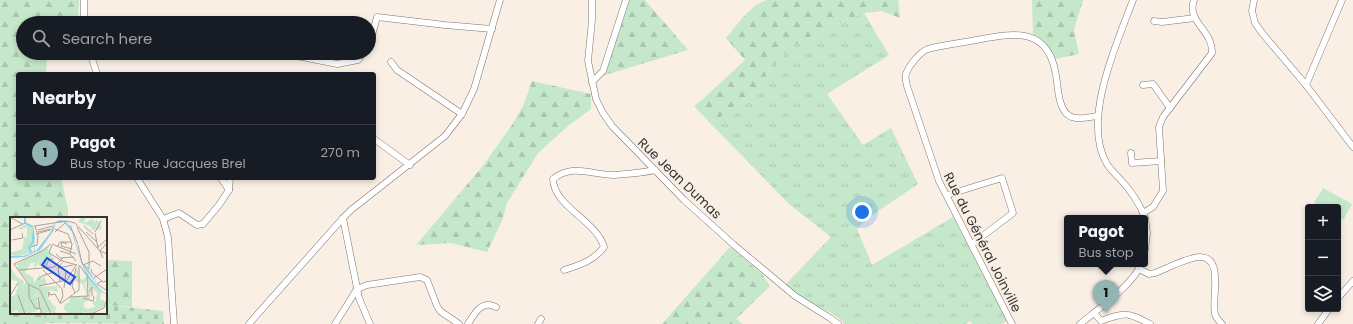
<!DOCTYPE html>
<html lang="en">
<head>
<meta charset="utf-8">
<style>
  :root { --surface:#171b24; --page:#242831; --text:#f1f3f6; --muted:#9ea1a6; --line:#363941; --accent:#92b4b2 }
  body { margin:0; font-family:Poppins,sans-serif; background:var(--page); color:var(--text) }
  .controls { position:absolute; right:12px; bottom:12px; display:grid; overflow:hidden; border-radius:4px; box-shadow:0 2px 6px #0003 }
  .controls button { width:36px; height:36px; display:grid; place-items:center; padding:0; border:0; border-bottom:1px solid var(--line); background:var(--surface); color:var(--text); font:20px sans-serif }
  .you { position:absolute; left:862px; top:212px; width:14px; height:14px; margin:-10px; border:3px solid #fff; border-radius:50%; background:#1a73e8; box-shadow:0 0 0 6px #1a73e833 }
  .badge { display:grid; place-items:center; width:26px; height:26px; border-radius:50%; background:var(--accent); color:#111; font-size:13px; font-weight:700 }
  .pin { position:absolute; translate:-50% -33px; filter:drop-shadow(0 1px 2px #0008) }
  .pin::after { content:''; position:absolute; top:21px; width:14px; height:12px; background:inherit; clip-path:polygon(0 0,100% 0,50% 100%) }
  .popup { position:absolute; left:1064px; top:215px; width:84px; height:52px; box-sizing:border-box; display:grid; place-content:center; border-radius:4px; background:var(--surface); filter:drop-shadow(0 1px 3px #0005); font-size:13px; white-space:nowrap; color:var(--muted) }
  .popup b { font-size:15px; color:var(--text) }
  .popup::after { content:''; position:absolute; left:50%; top:100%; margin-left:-8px; border:8px solid transparent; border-top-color:var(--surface) }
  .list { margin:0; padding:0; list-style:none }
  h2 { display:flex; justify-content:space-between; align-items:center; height:52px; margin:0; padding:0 16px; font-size:17px }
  h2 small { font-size:13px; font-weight:400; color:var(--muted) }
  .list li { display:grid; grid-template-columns:26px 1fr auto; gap:12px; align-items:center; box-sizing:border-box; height:56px; padding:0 16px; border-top:1px solid var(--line) }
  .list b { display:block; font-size:15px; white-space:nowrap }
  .list p { margin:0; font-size:13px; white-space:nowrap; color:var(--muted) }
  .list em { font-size:13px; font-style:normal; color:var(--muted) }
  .icon { flex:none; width:22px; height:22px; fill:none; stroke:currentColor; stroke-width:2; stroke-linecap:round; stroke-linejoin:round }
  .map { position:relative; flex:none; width:1353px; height:324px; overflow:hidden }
  .search { position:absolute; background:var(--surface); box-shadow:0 2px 6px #0003; left:16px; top:16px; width:360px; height:44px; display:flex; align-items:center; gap:10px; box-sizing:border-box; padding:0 14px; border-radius:22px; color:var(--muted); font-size:15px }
  .panel { position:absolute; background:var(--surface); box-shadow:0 2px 6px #0003; left:16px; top:72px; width:360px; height:108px; border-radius:4px }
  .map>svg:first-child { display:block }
</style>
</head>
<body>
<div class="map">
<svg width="1353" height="324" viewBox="0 0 1353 324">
  <defs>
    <pattern id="grass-tufts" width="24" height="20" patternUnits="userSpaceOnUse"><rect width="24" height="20" fill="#c5e7ca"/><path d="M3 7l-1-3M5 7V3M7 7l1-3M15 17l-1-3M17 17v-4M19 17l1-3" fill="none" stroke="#aac7ae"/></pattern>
    <pattern id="forest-firs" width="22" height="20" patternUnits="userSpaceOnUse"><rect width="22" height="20" fill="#c5e7ca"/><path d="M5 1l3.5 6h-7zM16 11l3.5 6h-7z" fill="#aac7ae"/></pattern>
    <pattern id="cemetery-stones" width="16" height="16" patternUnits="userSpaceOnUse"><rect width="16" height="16" fill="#c5e7ca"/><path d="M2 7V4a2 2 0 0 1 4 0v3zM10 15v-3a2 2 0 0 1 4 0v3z" fill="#aac7ae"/></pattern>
  </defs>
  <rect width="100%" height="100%" fill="#f9efe5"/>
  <path fill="url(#grass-tufts)" d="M864,13L889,55L827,94L863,145L891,128L918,184L868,218L857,229L872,265L953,217L1007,321L1002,324H972L970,321L966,324H845L835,315L803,298L786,284L831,237L789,204L712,125L729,110L757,91L770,69L792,47L823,30Z"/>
  <g fill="url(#forest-firs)">
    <path d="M0,0H79L78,23H23V53H47L46,74H18V178H61L68,209V218H11V313H45V323L46,324H0Z"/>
    <path d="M629,0H645L688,50L605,75Z"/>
    <path d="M767,0H898L900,18L882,11L864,13L823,30L792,47L770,69L757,91L729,110L712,125L694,106L702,100L745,60L726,38C738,24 749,6 767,0Z"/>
    <path d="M1032,0H1083L1074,30L1079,54L1055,59C1050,47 1045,41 1033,35Z"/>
    <path d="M532,81L591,94V109L568,126L538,153L507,203L502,221L487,252L451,243L416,245L482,167L512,125L524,104Z"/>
    <path d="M730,247L762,274L770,286L736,319L743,324H662Z"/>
    <path d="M106,260L132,261V307L106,305Z"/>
  </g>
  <path fill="url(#cemetery-stones)" d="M106,305L163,311L164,324L45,323V313H106Z"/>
  <path fill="#c5e7ca" d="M1323,188L1352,204L1343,220L1338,217V207H1321L1314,203Z"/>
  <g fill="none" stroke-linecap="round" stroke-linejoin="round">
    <g stroke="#7d746c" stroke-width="7">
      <g id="street">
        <path d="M84,0V23"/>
        <path d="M592,0V20L588,61L596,99L603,113L612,126L684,200L734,245L795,296L830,318L838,324"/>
        <path d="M1133,0C1117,43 1081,121 1107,164C1110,169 1116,175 1121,180C1131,191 1140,204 1145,218"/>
        <path d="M1254,0L1252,11L1255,23L1262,33L1306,85L1353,147"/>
        <path d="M1154,21L1162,22L1195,18"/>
        <path d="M369,46L377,17L445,25L492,29"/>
        <path d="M90,53L97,74"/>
        <path d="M282,53L337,64L358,60L363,53"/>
        <path d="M391,62L397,70L462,114"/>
        <path d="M592,82L603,71L626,0"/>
        <path d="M1143,85L1153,84L1170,108"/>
        <path d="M1306,85L1342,0"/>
        <path d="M374,139L410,165"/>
        <path d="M1131,153L1132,163L1161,161"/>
        <path d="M137,178L163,219L168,237L174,324"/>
        <path d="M221,178L229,190"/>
        <path d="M947,195L1002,178L1013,213L972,244"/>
        <path d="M1143,213L1153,207L1163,191L1159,127L1163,117L1212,53C1213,30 1186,22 1194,0"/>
        <path d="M343,218L359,298L370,324"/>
        <path d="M1145,218L1147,233L1145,250"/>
        <path d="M163,219L179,213L197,225L203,224L219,205L229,190L230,178"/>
        <path d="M1139,269L1149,274L1155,273C1168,268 1186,258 1199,257C1225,256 1211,299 1215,314C1216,318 1219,321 1222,324"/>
        <path d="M564,270C579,265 594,261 604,247C596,220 554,207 553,179C574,163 590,175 614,175C627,174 642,173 655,170"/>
        <path d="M1338,298L1353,281"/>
        <path d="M1094,313L1101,321C1126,312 1127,312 1150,324"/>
        <path d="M249,324L255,317L343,218L351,210L445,136L462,114L474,89L500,0"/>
        <path d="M335,324L357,289L367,285L420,277L427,280L437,306L440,311L459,324"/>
        <path d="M468,324C474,314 482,299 496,307"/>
        <path d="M538,324L541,319"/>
        <path d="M1012,324L939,181L907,86C906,82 905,77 906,74C909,65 920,52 928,49C944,45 960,43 976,40C1014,33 1048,26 1056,75C1058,87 1058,107 1068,115C1076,121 1089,117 1098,116"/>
        <path d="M1080,324C1097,310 1134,284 1141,264"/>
        <path d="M1318,324L1329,309"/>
      </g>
    </g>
    <use href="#street" stroke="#fff" stroke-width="6"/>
  </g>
  <g text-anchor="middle" stroke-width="4" stroke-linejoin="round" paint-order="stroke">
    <g font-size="13" fill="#36322f" stroke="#f9efe5">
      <text transform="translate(680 178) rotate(44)" y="5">Rue Jean Dumas</text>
      <text transform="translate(983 242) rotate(63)" y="5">Rue du Général Joinville</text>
    </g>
  </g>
  <g transform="translate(10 217)">
    <rect width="97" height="97" fill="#f9efe5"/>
    <path d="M7,8H21L24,11L25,28L20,31L24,35L5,40L0,36L12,32L14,21L17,20V10L9,14L11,12H7L13,9ZM18,75L21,82L28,76L27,85L30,83L32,88L27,94L15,97L19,94L15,85L18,84L13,77ZM60,80H70L71,82L68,83H79L74,86L73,92H66L59,90Z" fill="#c5e7ca"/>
    <path d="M71,0H76L74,6L83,2L86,6V2L89,6L85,12L90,7L92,12L82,13L80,9L68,5ZM39,29L38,33L43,39L37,43L35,49L28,48L30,39L26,50L24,52L25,46H21L15,56L23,60L24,66L30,57L31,63L34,59L37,67L31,70L47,69L48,75L40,73L36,79L47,92L43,94H46L45,97L40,94L32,97L28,76L23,79L25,83H19L18,75L13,78L18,84L15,86L20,94L10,97L7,93L0,97V80L5,78L8,70L7,64L0,63V50L7,60L14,64L13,68L16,66L24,68L19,67L8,52V48H5ZM67,49L69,61L73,63L77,59L88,72L96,77L91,76L90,82L95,84L94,90L81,96L73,95V97H59L54,92L55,87L62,84L61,82L65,85L60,87V91L73,92L75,85L74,90L77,92L85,90L82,85L86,84L87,76L81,69L79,74L77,60L75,67L78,78L81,74L80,82L67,84L77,78L73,67L65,64Z" fill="#c5e7ca"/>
    <path d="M50,3L56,4L62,13L73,48L78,52L89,70L97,74L89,70L73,49L81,62L90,72L97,77L88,72L78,61L72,48L62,15L54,5L45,6L44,13L30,33L15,40L0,41V39H13L24,35L25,23L22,18L24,11L21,9V8L24,11V17L25,23V35L40,16L45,5Z" fill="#8dd2ec"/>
    <path fill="none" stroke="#8dd2ec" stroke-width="2" d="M15,0V6L23,10M21,36L19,30L23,25V18"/>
    <path fill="none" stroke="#aba39c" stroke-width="1" d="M0,0L12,7M57,4L65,6L90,34L97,37M60,8L68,27M24,9L57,4M74,9L83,17M67,10L79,35V52M45,12L58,17L62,27L60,37M0,13L15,6M28,13L43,9M28,15L41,12M45,15L55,6M76,15L87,25M85,15L91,4M85,16L88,31M26,17L40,13M2,23L13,21L12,16M42,27L66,37M57,27L52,25L51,29L62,32M42,28L39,36L52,44L67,48M68,28L72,46L79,52M21,30L27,28L28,19L25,9M47,30L50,25H61M88,30L97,22M50,34L60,37L66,44M46,37L50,41L64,40M93,41L90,34L96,27M4,47L18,67L30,73L41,97M4,47L32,34L41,27M73,48L83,44L91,49M48,51L63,48M35,52L39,42H44M81,52L82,56L93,65L97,64M9,53L44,50L53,41M33,53L52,72L53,79L50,86M84,61L97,52M28,63L32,59L44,55L46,57M50,64L48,51L52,46M92,64L87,67L96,73M19,68V80L25,91L31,92V97M29,69L57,63L66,48M54,71L56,55M79,75L82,70V78L84,80M65,76L62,69L66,51M8,78L15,97M0,79L8,66M28,80L30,92M38,80L39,75L40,78L45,77L50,86M60,80L78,79L77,59L70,49M73,81L83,84L84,80M50,87L69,73V48M81,97L94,91L97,82"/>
    <path fill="#1d4ed8" fill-opacity="0.15" stroke="#1d4ed8" stroke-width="2" d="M37,41L65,60L60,67L32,48Z"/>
    <rect width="97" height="97" fill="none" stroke="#36322f" stroke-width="2"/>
  </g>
</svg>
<div class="controls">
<button>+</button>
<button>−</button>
<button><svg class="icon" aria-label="layers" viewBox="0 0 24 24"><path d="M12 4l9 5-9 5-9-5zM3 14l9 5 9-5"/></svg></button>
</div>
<div class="you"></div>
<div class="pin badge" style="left:1106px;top:313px">1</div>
<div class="popup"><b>Pagot</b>Bus stop</div>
<div class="search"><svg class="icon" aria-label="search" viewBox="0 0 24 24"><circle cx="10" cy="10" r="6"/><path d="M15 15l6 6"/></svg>Search here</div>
<section class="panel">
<h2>Nearby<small></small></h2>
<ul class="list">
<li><span class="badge">1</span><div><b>Pagot</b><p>Bus stop · Rue Jacques Brel</p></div><em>270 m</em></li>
</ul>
</section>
</div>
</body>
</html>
